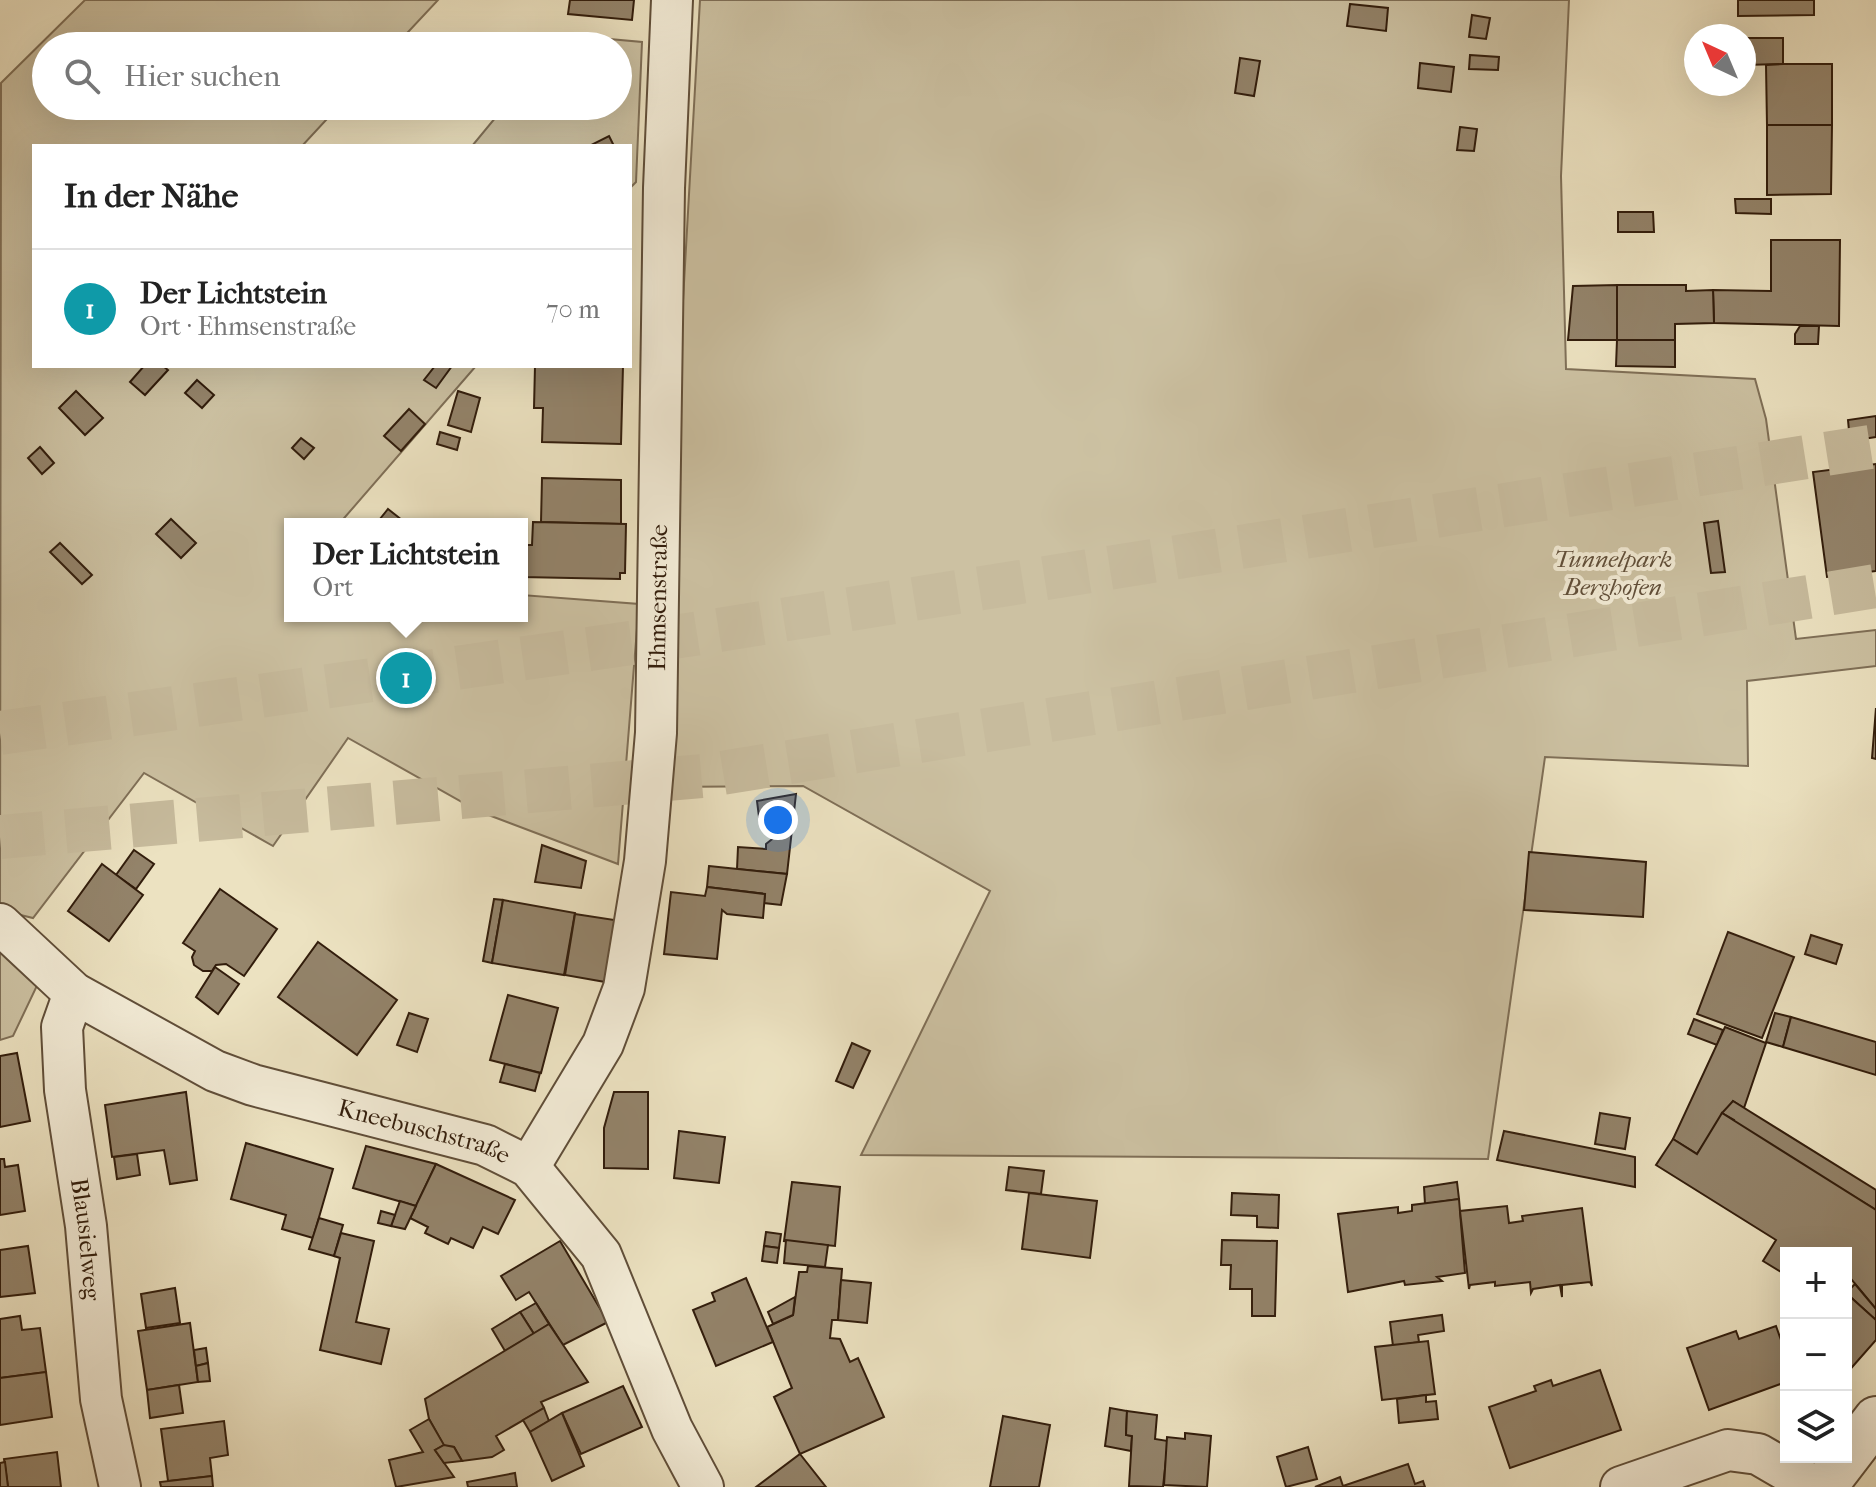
<!DOCTYPE html>
<html lang="de">
<head>
<meta charset="utf-8">
<style>
  :root { --surface:#fff; --page:#f6f6f6; --text:#222; --muted:#767676; --line:#e0e0e0; --accent:#8f2418 }
  body { margin:0; font-family:"IM FELL French Canon",serif; background:var(--page); color:var(--text) }
  .controls { position:absolute; right:24px; bottom:24px; display:grid; overflow:hidden; border-radius:0px; box-shadow:0 8px 32px #0002 }
  .controls button { width:72px; height:72px; display:grid; place-items:center; padding:0; border:0; border-bottom:2px solid var(--line); background:var(--surface); color:var(--text); font:40px sans-serif }
  .compass { position:absolute; left:1684px; top:24px; width:72px; height:72px; border-radius:50%; background:var(--surface); box-shadow:0 8px 32px #0002; rotate:316deg }
  .you { position:absolute; left:778px; top:820px; width:28px; height:28px; margin:-20px; border:6px solid #fff; border-radius:50%; background:#1a73e8; box-shadow:0 0 0 12px #1a73e833 }
  .badge { display:grid; place-items:center; width:52px; height:52px; border-radius:50%; background:var(--accent); color:#fff; font-size:26px; font-weight:700 }
  .pin { position:absolute; translate:-50% -50%; border:4px solid #fff; box-shadow:0 2px 8px #0006 }
  .popup { position:absolute; left:284px; top:518px; width:244px; height:104px; box-sizing:border-box; display:grid; place-content:center; border-radius:0px; background:var(--surface); filter:drop-shadow(0 2px 6px #0005); font-size:26px; white-space:nowrap; color:var(--muted) }
  .popup b { font-size:30px; color:var(--text) }
  .popup::after { content:''; position:absolute; left:50%; top:100%; margin-left:-16px; border:16px solid transparent; border-top-color:var(--surface) }
  .list { margin:0; padding:0; list-style:none }
  h2 { display:flex; justify-content:space-between; align-items:center; height:104px; margin:0; padding:0 32px; font-size:34px }
  h2 small { font-size:26px; font-weight:400; color:var(--muted) }
  .list li { display:grid; grid-template-columns:52px 1fr auto; gap:24px; align-items:center; box-sizing:border-box; height:120px; padding:0 32px; border-top:2px solid var(--line) }
  .list b { display:block; font-size:30px; white-space:nowrap }
  .list p { margin:0; font-size:26px; white-space:nowrap; color:var(--muted) }
  .list em { font-size:26px; font-style:normal; color:var(--muted) }
  .icon { flex:none; width:44px; height:44px; fill:none; stroke:currentColor; stroke-width:2; stroke-linecap:round; stroke-linejoin:round }
  .map { position:relative; flex:none; width:1876px; height:1487px; overflow:hidden }
  .search { position:absolute; background:var(--surface); box-shadow:0 8px 32px #0002; left:32px; top:32px; width:600px; height:88px; display:flex; align-items:center; gap:20px; box-sizing:border-box; padding:0 28px; border-radius:44px; color:var(--muted); font-size:30px }
  .panel { position:absolute; background:var(--surface); box-shadow:0 8px 32px #0002; left:32px; top:144px; width:600px; height:224px; border-radius:0px }
  .map>svg:first-child { display:block }
</style>
</head>
<body>
<div class="map">
<svg width="1876" height="1487" viewBox="0 0 1876 1487">
  <rect width="100%" height="100%" fill="#ece2c1"/>
  <filter id="stains"><feTurbulence type="fractalNoise" baseFrequency=".0025" numOctaves="4"/><feColorMatrix values="0 0 0 0 .2 0 0 0 0 .09 0 0 0 0 .02 0 0 0 .5 -.17"/></filter>
  <radialGradient id="worn" r=".72"><stop offset=".6" stop-color="#630" stop-opacity="0"/><stop offset="1" stop-color="#630" stop-opacity=".3"/></radialGradient>
  <g fill="#ccc1a2" stroke="#7f6f57" stroke-width="2">
    <path d="M85,0H438L395,46H46V106H339L302,146H34V366H476L339,524H290V616H522V595L639,604L618,864L478,811L348,738L273,846L144,773L33,918L0,910L1,83Z"/>
    <path d="M700,0H1569L1561,176L1566,369L1755,379L1766,419L1796,639L1876,630V666L1747,681L1748,766L1545,757L1488,1159L861,1155L990,891L803,786L659,787L663,654Z"/>
    <path d="M565,35L642,42L636,182L630,188V146H472L505,106H618V46H556Z"/>
    <path d="M0,926L43,973L13,1036L0,1040Z"/>
  </g>
  <g fill="#93836a" stroke="#321d0c" stroke-width="2">
    <path d="M570,0H634L632,20L568,14Z"/>
    <path d="M1738,0H1814V15L1738,16Z"/>
    <path d="M1350,4L1388,8L1386,31L1347,26Z"/>
    <path d="M1472,15L1490,18L1486,39L1469,37Z"/>
    <path d="M1745,38H1783V64L1745,65Z"/>
    <path d="M1470,55L1499,57L1498,70L1469,69Z"/>
    <path d="M1240,58L1260,61L1254,96L1235,93Z"/>
    <path d="M1420,63L1454,67L1451,92L1418,88Z"/>
    <path d="M1783,64H1832V125H1767L1766,65Z"/>
    <path d="M1767,125H1832L1831,194L1767,195Z"/>
    <path d="M1460,127L1477,129L1474,151L1457,150Z"/>
    <path d="M609,136L614,146H591V145Z"/>
    <path d="M1735,199H1771V214L1736,213Z"/>
    <path d="M1618,212H1653L1654,232H1618Z"/>
    <path d="M1771,240H1840L1839,326L1714,323L1713,290L1771,291Z"/>
    <path d="M1617,285H1686V291L1713,290L1714,323L1675,324V340H1617Z"/>
    <path d="M1617,285V340H1568L1573,286Z"/>
    <path d="M1800,326H1819L1818,344H1795V334Z"/>
    <path d="M1617,340H1675V367L1616,366Z"/>
    <path d="M144,366H163L168,370L145,395L130,382Z"/>
    <path d="M435,366H452L436,388L424,380Z"/>
    <path d="M535,366H623L621,444L542,442L543,408H534Z"/>
    <path d="M197,380L214,395L202,408L185,393Z"/>
    <path d="M76,391L103,418L85,435L59,408Z"/>
    <path d="M458,391L480,398L471,432L448,425Z"/>
    <path d="M409,409L425,424L401,451L384,436Z"/>
    <path d="M1876,416V437L1850,441L1848,420Z"/>
    <path d="M440,432L460,438L457,450L437,444Z"/>
    <path d="M301,438L314,448L304,459L292,448Z"/>
    <path d="M40,447L54,463L42,474L28,458Z"/>
    <path d="M1876,464V571L1827,577L1813,472Z"/>
    <path d="M542,478L621,480V524L541,522Z"/>
    <path d="M388,509L407,524H376Z"/>
    <path d="M171,519L196,543L181,558L156,534Z"/>
    <path d="M1718,521L1725,572L1711,573L1704,523Z"/>
    <path d="M533,522L626,524L625,573H620V579L522,577V545H532Z"/>
    <path d="M60,543L92,575L82,584L50,552Z"/>
    <path d="M1876,708V759L1872,758Z"/>
    <path d="M796,794L787,874L737,869L738,847L766,849V844L776,836L778,816L759,817L757,801Z"/>
    <path d="M542,845L586,861L581,888L535,882Z"/>
    <path d="M134,850L154,864L136,889L116,875Z"/>
    <path d="M1529,852L1646,862L1643,917L1524,910Z"/>
    <path d="M102,864L143,895L109,941L68,911Z"/>
    <path d="M709,866L787,874L781,905L764,903L765,894L707,887Z"/>
    <path d="M707,887L765,894L763,918L727,914L722,910L717,959L664,954L671,892L705,896Z"/>
    <path d="M220,889L277,929L244,976L226,964L216,965L212,971H203L194,965L192,957L195,951L183,943Z"/>
    <path d="M494,899L503,900L492,963L483,961Z"/>
    <path d="M503,900L575,913L564,975L492,963Z"/>
    <path d="M575,914L621,921L611,983L565,975Z"/>
    <path d="M1728,932L1794,957L1762,1038L1697,1014Z"/>
    <path d="M1811,935L1842,945L1836,964L1805,954Z"/>
    <path d="M318,942L397,1000L357,1055L278,997Z"/>
    <path d="M215,967L239,984L218,1014L196,997Z"/>
    <path d="M508,995L558,1008L541,1073L490,1060Z"/>
    <path d="M409,1013L428,1019L417,1052L397,1045Z"/>
    <path d="M1775,1013L1791,1017L1783,1047L1766,1042Z"/>
    <path d="M1791,1017L1876,1042V1075L1783,1047Z"/>
    <path d="M1694,1019L1723,1030L1717,1045L1688,1034Z"/>
    <path d="M1725,1027L1766,1043L1744,1108L1733,1101L1697,1154L1673,1139Z"/>
    <path d="M852,1043L870,1051L853,1088L836,1081Z"/>
    <path d="M17,1053L30,1121L0,1127V1056Z"/>
    <path d="M505,1064L540,1073L535,1091L500,1082Z"/>
    <path d="M186,1092L197,1180L170,1184L164,1150L112,1157L105,1105Z"/>
    <path d="M614,1092H648V1169L604,1168V1128Z"/>
    <path d="M1733,1101L1876,1190V1210L1733,1123L1734,1120L1722,1113Z"/>
    <path d="M1600,1113L1630,1118L1625,1149L1595,1144Z"/>
    <path d="M1722,1113L1876,1210V1309L1846,1273V1253H1786V1275L1763,1261L1776,1240L1656,1165L1673,1139L1697,1154Z"/>
    <path d="M679,1131L725,1137L719,1183L674,1178Z"/>
    <path d="M1504,1131L1635,1157V1187L1497,1160Z"/>
    <path d="M246,1143L333,1169L313,1238L282,1229L286,1215L231,1199Z"/>
    <path d="M366,1146L436,1164L416,1206L353,1188Z"/>
    <path d="M137,1154L140,1175L117,1179L114,1157Z"/>
    <path d="M0,1159H4L5,1167L18,1165L25,1211L0,1215Z"/>
    <path d="M436,1164L515,1200L498,1234L483,1227L473,1248L451,1238L448,1244L425,1233L428,1227L410,1218Z"/>
    <path d="M1009,1167L1044,1171L1041,1194L1006,1190Z"/>
    <path d="M792,1182L840,1187L835,1246L784,1241Z"/>
    <path d="M1457,1182L1459,1199L1425,1204L1424,1187Z"/>
    <path d="M1029,1193L1097,1201L1090,1258L1022,1249Z"/>
    <path d="M1232,1193L1279,1195L1278,1228L1257,1227V1216L1231,1215Z"/>
    <path d="M1459,1199L1465,1273L1437,1277L1442,1281L1405,1285L1404,1281L1348,1292L1338,1214L1398,1207V1213L1412,1211V1205Z"/>
    <path d="M400,1201L416,1206L405,1229L391,1226Z"/>
    <path d="M1507,1206L1509,1223L1523,1221L1522,1216L1582,1208L1592,1286L1590,1282L1562,1285V1297L1560,1285L1533,1289L1531,1293L1530,1282L1495,1286V1282L1470,1285L1469,1289L1460,1211Z"/>
    <path d="M381,1211L395,1215L391,1226L378,1223Z"/>
    <path d="M319,1218L343,1225L334,1256L309,1249Z"/>
    <path d="M766,1232L781,1234L779,1248L764,1246Z"/>
    <path d="M341,1233L374,1241L356,1322L389,1329L381,1364L320,1350L340,1258L334,1256Z"/>
    <path d="M786,1240L828,1245L825,1267L784,1263Z"/>
    <path d="M1222,1240L1277,1241L1275,1316H1252V1289H1230L1231,1265H1221Z"/>
    <path d="M560,1241L608,1322L563,1345L529,1292L516,1300L501,1276Z"/>
    <path d="M28,1246L35,1293L0,1297V1250Z"/>
    <path d="M764,1246L779,1248L777,1263L762,1261Z"/>
    <path d="M808,1266L842,1269L838,1320H832L830,1338L840,1339L850,1362L858,1358L884,1417L800,1454L774,1397L792,1388L767,1327L793,1315L799,1272H807Z"/>
    <path d="M746,1278L773,1342L716,1366L693,1310L715,1301L712,1293Z"/>
    <path d="M841,1280L871,1283L867,1323L838,1320Z"/>
    <path d="M1855,1284L1876,1309V1320L1846,1293Z"/>
    <path d="M175,1288L180,1323L146,1328L141,1294Z"/>
    <path d="M1846,1293L1876,1320V1340L1846,1374Z"/>
    <path d="M795,1297L793,1315L773,1324L768,1312Z"/>
    <path d="M536,1303L549,1324L534,1334L520,1312Z"/>
    <path d="M520,1312L534,1334L505,1351L492,1329Z"/>
    <path d="M1442,1315L1444,1331L1418,1335L1419,1342L1393,1346L1390,1322Z"/>
    <path d="M20,1316L22,1330L40,1328L46,1372L0,1378V1319Z"/>
    <path d="M190,1323L198,1382L147,1390L138,1331Z"/>
    <path d="M549,1324L588,1382L541,1402L544,1408L496,1436L504,1450L492,1457L462,1461L454,1447L444,1446L429,1419L425,1399Z"/>
    <path d="M1776,1326L1786,1354V1382L1709,1410L1687,1348L1736,1331L1739,1339Z"/>
    <path d="M1428,1341L1435,1394L1382,1400L1375,1347Z"/>
    <path d="M206,1348L208,1363L196,1366L194,1350Z"/>
    <path d="M208,1363L210,1381L198,1382L196,1366Z"/>
    <path d="M1600,1370L1621,1430L1510,1468L1489,1407L1536,1391L1534,1386L1551,1380L1553,1386Z"/>
    <path d="M46,1372L52,1417L0,1425V1378Z"/>
    <path d="M179,1385L183,1413L150,1418L147,1390Z"/>
    <path d="M623,1386L642,1427L581,1454L562,1413Z"/>
    <path d="M1426,1395V1402L1436,1401L1438,1419L1399,1423L1397,1399Z"/>
    <path d="M544,1408L549,1421L530,1432L523,1420Z"/>
    <path d="M1110,1408L1127,1411L1126,1435L1132,1436L1131,1451L1105,1446Z"/>
    <path d="M1127,1411L1157,1415L1155,1439L1168,1441L1163,1487L1129,1486L1132,1436L1126,1435Z"/>
    <path d="M562,1413L584,1466L552,1481L530,1432Z"/>
    <path d="M1003,1416L1050,1425L1039,1487H990Z"/>
    <path d="M429,1419L444,1445L435,1450L454,1477L396,1487L389,1460L423,1452L410,1430Z"/>
    <path d="M224,1421L228,1455L210,1458L212,1476L168,1481L161,1429Z"/>
    <path d="M1185,1433L1211,1436L1207,1487L1164,1485L1167,1437L1185,1439Z"/>
    <path d="M444,1445L454,1447L462,1461L444,1463L435,1450Z"/>
    <path d="M1308,1447L1317,1479L1286,1487L1277,1457Z"/>
    <path d="M57,1452L61,1487H8L4,1459Z"/>
    <path d="M800,1454L826,1487H756Z"/>
    <path d="M5,1462L8,1487H0V1463Z"/>
    <path d="M1408,1464L1415,1484L1423,1481L1425,1487H1315L1340,1477L1343,1486Z"/>
    <path d="M515,1473L517,1487H468L467,1482Z"/>
    <path d="M212,1476L213,1487H161L160,1482Z"/>
  </g>
  <g fill="none" stroke-linecap="round" stroke-linejoin="round">
    <g stroke="#c7bb9d" stroke-width="44" stroke-dasharray="44 22" stroke-linecap="butt">
      <path d="M0,733L687,635L1876,446"/>
      <path d="M0,837L703,776L1876,586"/>
    </g>
    <g stroke="#604e39" stroke-width="44">
      <g id="minor">
        <path id="s1" d="M0,924L74,993L215,1071L253,1085L485,1145L529,1167L601,1255L672,1429L703,1487"/>
        <path id="s2" d="M74,993L62,1027L65,1090L86,1226L101,1399L120,1487"/>
        <path id="s3" d="M529,1167L603,1044L624,988L645,861L656,733L664,188L672,0"/>
        <path d="M1621,1487L1728,1450L1758,1454L1815,1487"/>
      </g>
    </g>
    <g stroke="#604e39" stroke-width="48">
      <path id="tertiary" d="M1824,1487L1876,1419"/>
    </g>
    <use href="#minor" stroke="#f3ecd7" stroke-width="40"/>
    <use href="#tertiary" stroke="#f3ecd7" stroke-width="44"/>
  </g>
  <g text-anchor="middle" stroke-width="8" stroke-linejoin="round" paint-order="stroke">
    <g font-size="24" font-style="italic" fill="#604e39" stroke="#f3ecd7">
      <text x="1613" y="567">Tunnelpark<tspan x="1613" dy="28">Berghofen</tspan></text>
    </g>
    <g font-size="24" fill="#321d0c" stroke="#f3ecd7">
      <text dy="8" stroke="none"><textPath href="#s3" startOffset="596">Ehmsenstraße</textPath></text>
      <text dy="8" stroke="none"><textPath href="#s1" startOffset="480">Kneebuschstraße</textPath></text>
      <text dy="8" stroke="none"><textPath href="#s2" startOffset="250">Blausielweg</textPath></text>
    </g>
  </g>
  <rect width="100%" height="100%" filter="url(#stains)"/>
  <rect width="100%" height="100%" fill="url(#worn)"/>
</svg>
<div class="controls">
<button>+</button>
<button>−</button>
<button><svg class="icon" aria-label="layers" viewBox="0 0 24 24"><path d="M12 4l9 5-9 5-9-5zM3 14l9 5 9-5"/></svg></button>
</div>
<svg class="compass" viewBox="-18 -18 36 36"><path d="M0-13l5 13h-10z" fill="#e53935"/><path d="M0 13l5-13h-10z" fill="#767676"/></svg>
<div class="you"></div>
<div class="pin badge" style="left:406px;top:678px;background:#0f9aa8">1</div>
<div class="popup"><b>Der Lichtstein</b>Ort</div>
<div class="search"><svg class="icon" aria-label="search" viewBox="0 0 24 24"><circle cx="10" cy="10" r="6"/><path d="M15 15l6 6"/></svg>Hier suchen</div>
<section class="panel">
<h2>In der Nähe<small></small></h2>
<ul class="list">
<li><span class="badge" style="background:#0f9aa8">1</span><div><b>Der Lichtstein</b><p>Ort · Ehmsenstraße</p></div><em>70 m</em></li>
</ul>
</section>
</div>
</body>
</html>
